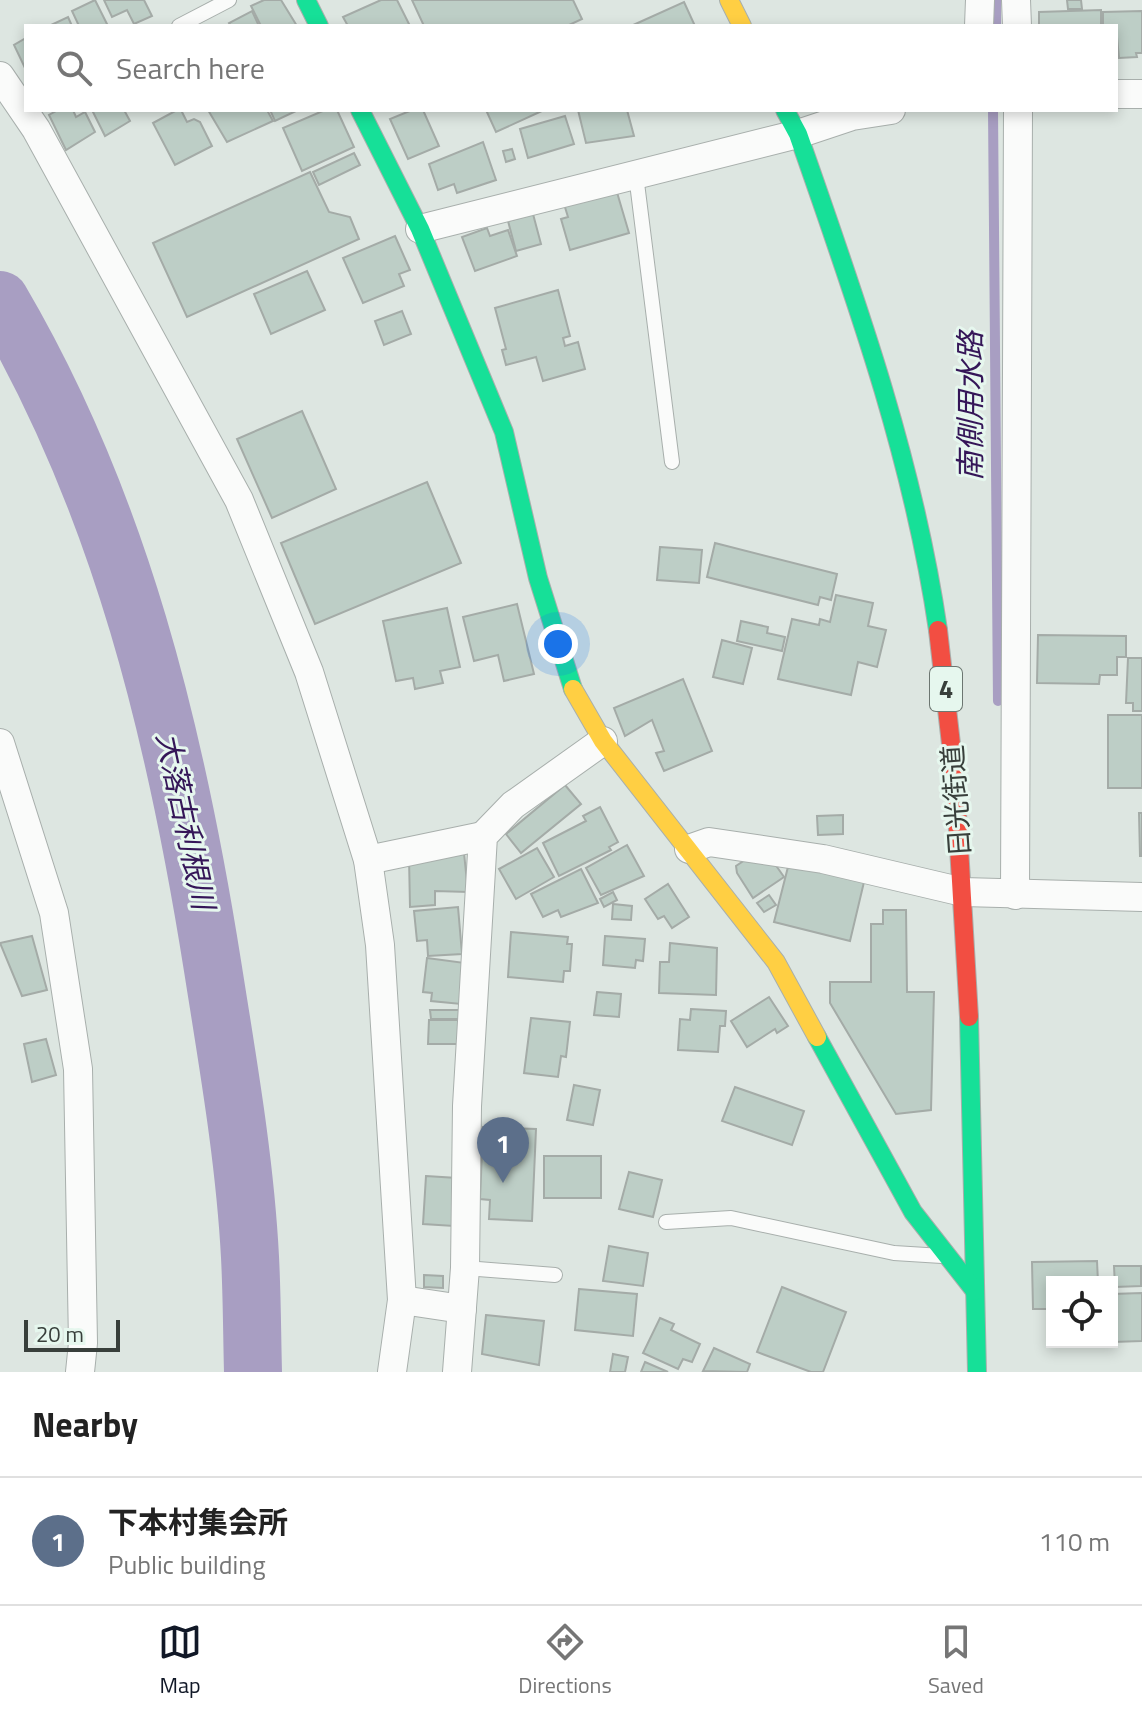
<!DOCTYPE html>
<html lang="en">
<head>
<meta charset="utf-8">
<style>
  :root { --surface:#fff; --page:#f2f2f2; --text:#222; --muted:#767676; --line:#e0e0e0; --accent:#111827 }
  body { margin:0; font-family:"Titillium Web","Noto Sans JP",sans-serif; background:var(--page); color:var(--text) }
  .controls { position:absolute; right:24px; bottom:24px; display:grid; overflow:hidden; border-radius:0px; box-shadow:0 4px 12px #0003 }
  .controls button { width:72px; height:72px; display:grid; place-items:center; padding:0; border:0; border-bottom:2px solid var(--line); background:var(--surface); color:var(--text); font:40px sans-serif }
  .scale { position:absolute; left:24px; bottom:20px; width:96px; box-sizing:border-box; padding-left:8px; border:4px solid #383f3b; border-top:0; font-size:22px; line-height:28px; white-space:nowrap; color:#383f3b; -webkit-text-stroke:6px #e6f7ee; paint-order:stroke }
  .you { position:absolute; left:558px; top:644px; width:28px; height:28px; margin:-20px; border:6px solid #fff; border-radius:50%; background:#1a73e8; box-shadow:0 0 0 12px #1a73e833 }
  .badge { display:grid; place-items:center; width:52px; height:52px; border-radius:50%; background:var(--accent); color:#fff; font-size:26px; font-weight:700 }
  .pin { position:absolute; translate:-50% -66px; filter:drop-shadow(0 2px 4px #0008) }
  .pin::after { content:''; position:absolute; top:42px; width:28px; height:24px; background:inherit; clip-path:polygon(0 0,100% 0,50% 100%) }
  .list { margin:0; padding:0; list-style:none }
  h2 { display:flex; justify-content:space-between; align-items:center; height:104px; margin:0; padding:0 32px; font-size:34px }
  h2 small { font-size:26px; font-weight:400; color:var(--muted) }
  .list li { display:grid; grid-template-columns:52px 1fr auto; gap:24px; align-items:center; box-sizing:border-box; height:128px; padding:0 32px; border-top:2px solid var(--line) }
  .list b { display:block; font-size:30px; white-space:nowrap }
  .list p { margin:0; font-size:26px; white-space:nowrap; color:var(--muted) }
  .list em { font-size:26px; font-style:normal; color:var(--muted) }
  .icon { flex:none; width:44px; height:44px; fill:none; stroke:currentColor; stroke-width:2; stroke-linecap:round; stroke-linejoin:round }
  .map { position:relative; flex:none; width:1142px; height:1372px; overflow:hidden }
  .search { position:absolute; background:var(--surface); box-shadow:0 4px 12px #0003; left:24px; right:24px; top:24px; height:88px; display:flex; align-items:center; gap:20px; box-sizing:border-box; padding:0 28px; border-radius:0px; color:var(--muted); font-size:30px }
  .sheet { height:232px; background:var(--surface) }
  nav { display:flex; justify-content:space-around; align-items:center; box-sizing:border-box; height:112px; border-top:2px solid var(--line); background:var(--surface); font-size:22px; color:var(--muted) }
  nav a { display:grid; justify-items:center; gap:4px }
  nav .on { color:var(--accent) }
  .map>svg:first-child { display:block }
</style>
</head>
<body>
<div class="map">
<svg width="1142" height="1372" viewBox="0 0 1142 1372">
  <rect width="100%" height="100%" fill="#dde6e1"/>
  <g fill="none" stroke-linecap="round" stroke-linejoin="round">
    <g stroke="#a89ec2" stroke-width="10">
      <path d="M996,26V0"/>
      <path d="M993,110L998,701"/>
    </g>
    <path stroke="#a89ec2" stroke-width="58" d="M0,300C121,506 176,735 213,969C228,1064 245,1161 250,1257C252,1295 252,1334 253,1372"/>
  </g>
  <g fill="#bdcec6" stroke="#a4aba7" stroke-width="2">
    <path d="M95,0L108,26H79L72,11Z"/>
    <path d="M104,0H144L152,16L134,24L127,10L112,17Z"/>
    <path d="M264,0H281L297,26H261L251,6Z"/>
    <path d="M381,0H397L410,26H348L343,17Z"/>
    <path d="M412,0H573L582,19L567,26H424Z"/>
    <path d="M1067,0H1081L1082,9H1068Z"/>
    <path d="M684,2L695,26H631Z"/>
    <path d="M1101,10V26H1039V12Z"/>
    <path d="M252,11L259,26H231L229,23Z"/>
    <path d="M1142,11V53H1136L1137,57L1119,58L1116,26H1103V12Z"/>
    <path d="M68,17L72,26H49Z"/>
    <path d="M26,38V70L14,45Z"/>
    <path d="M58,110H73L76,117L85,112L95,132L66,150L49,115Z"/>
    <path d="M92,110H124L130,121L105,136Z"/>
    <path d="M177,110H181L187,122L194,119L200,122L212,146L175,165L153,123Z"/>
    <path d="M208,110H267L273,121L227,142Z"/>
    <path d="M270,110H298L275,121Z"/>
    <path d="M325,110H337L354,147L302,171L283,128Z"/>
    <path d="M412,110H423L439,146L408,159L390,119Z"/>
    <path d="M486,110H544L496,132Z"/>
    <path d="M578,110H627L634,136L586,143Z"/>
    <path d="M565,116L574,144L528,158L520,129Z"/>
    <path d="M483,142L496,180L457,193L454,184L438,190L429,164Z"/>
    <path d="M512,149L515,159L506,162L503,151Z"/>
    <path d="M354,153L360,165L319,185L313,172Z"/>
    <path d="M310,172L329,212L350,217L359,239L187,317L153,243Z"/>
    <path d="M616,189L629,233L570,250L561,219L568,217L564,204Z"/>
    <path d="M533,214L541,244L516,251L508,221Z"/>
    <path d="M487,228L490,236L508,230L517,256L475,271L462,237Z"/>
    <path d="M395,236L410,270L399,274L404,286L363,303L343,258Z"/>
    <path d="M307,271L325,310L271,334L254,294Z"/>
    <path d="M558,290L570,336L563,338L565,346L578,342L585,369L543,381L536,357L506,365L502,350L506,349L495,308Z"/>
    <path d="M402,311L411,334L384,345L375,321Z"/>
    <path d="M302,411L336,489L272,518L237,439Z"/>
    <path d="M427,482L461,563L315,624L281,543Z"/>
    <path d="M715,543L837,574L831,600L820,597L818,605L707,577Z"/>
    <path d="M660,547L702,550L699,583L657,580Z"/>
    <path d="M836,595L873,603L868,626L886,630L877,667L858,662L851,695L778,679L792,619L819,625L820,619L830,622Z"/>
    <path d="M517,604L534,674L504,681L498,655L474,661L463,617Z"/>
    <path d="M447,608L460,667L440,671L443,683L415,689L413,678L396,681L383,621Z"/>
    <path d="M741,621L768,627L767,633L785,637L782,651L737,641Z"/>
    <path d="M1038,635L1126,636V657H1117V675H1100L1099,684L1037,683Z"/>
    <path d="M722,640L752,648L743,684L713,677Z"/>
    <path d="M1128,658H1142V711H1133V703H1126Z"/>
    <path d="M683,679L712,751L664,771L656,753L664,751L652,720L625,736L614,708Z"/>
    <rect x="1108" y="715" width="34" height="73"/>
    <path d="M565,785L581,804L521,853L506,834Z"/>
    <path d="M600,807L618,842L609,847L611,850L559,876L543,843L586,821L583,816Z"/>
    <path d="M1139,813H1142V856H1140Z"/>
    <path d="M843,815V834L818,835L817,816Z"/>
    <path d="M627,845L644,876L601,895L586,868Z"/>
    <path d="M537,848L554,877L516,899L499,869Z"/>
    <path d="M757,852L770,857L784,877L753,898L737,873L736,866Z"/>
    <path d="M464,853L468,892L435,891V905L410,907L409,857Z"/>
    <path d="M789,863L864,882L850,941L774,922Z"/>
    <path d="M581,869L598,903L561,917L558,910L543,917L531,894Z"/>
    <path d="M668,884L689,917L672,928L664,916L658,919L645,899Z"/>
    <path d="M613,892L617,900L604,907L600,899Z"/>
    <path d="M769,895L776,905L764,912L757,903Z"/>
    <path d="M613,904L632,906L631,920L612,919Z"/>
    <path d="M458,907L462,954L428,956L427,940L417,941L414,911Z"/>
    <path d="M883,910H906L907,992H934L931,1110L896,1114L830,1003V982H871V924H883Z"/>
    <path d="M511,932L568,937L567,944H572L570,971H564L563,982L508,977Z"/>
    <path d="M32,936L47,990L22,996L0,943Z"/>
    <path d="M605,936L645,939L643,961L636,960L635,968L603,965Z"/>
    <path d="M670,943L717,948L716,995L659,993L660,962H669Z"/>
    <path d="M427,958L465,963L461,1004L431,1001L432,993L423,992Z"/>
    <path d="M597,992L621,994L619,1017L594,1015Z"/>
    <path d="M769,997L788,1026L777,1033L775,1029L747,1047L731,1021Z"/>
    <path d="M691,1009L726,1011L725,1026H720L718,1052L678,1050L680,1019L690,1020Z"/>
    <path d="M430,1010H460V1019H431Z"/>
    <path d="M531,1018L570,1022L566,1057L561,1056L558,1077L524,1073Z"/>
    <path d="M429,1020H462L461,1044H428Z"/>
    <path d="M46,1039L56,1075L32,1082L24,1044Z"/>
    <path d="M574,1085L600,1090L593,1125L567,1120Z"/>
    <path d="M735,1087L804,1111L792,1145L722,1121Z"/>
    <path d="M483,1127L536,1129L532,1221L489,1219L490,1200L480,1199Z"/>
    <rect x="544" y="1156" width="57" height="42"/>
    <path d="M629,1172L662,1180L653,1217L619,1209Z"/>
    <path d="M426,1176L457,1178L454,1226L423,1224Z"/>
    <path d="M609,1246L648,1253L643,1286L603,1281Z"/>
    <path d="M1097,1261L1098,1282H1052V1309H1033L1032,1262Z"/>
    <path d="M1114,1266H1141V1286L1115,1287Z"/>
    <path d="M424,1275L443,1276V1288L424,1287Z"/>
    <path d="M782,1287L846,1312L823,1372H811L757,1352Z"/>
    <path d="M579,1289L637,1294L633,1336L575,1330Z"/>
    <path d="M1142,1293V1341L1113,1342L1112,1294Z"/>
    <path d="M486,1315L544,1321L539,1365L482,1354Z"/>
    <path d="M660,1318L674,1324L671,1330L700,1344L692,1362L683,1359L678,1369L643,1353Z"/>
    <path d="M714,1348L750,1364L747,1372L703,1371Z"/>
    <path d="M613,1354L628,1357L625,1372H610Z"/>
    <path d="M645,1362L668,1372H641Z"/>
  </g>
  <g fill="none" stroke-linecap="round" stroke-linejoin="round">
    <g stroke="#a8afac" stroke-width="16">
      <g id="lane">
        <path d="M179,26L229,0"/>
        <path d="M636,175L672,462"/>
        <path d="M666,1222L731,1218L894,1253L942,1256"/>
        <path d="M465,1268L555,1275"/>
      </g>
    </g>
    <g stroke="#a8afac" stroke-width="30">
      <g id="street">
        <path d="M1016,0L1017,26"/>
        <path d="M979,26L980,0"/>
        <path d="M0,76L36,129L239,500L309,672L368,860L380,945L402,1300L392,1372"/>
        <path d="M1116,94H1142"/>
        <path d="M420,229L798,134L852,116L891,110"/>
        <path d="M0,743L54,913L78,1069L83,1343L80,1372"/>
        <path d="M689,849L709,842L823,859L963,892L1142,897"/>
        <path d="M368,860L483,836"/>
        <path d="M1015,895L1018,110"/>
        <path d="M402,1300L462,1309"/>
        <path d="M457,1372L465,1268L467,1106L483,836L513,805L603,741"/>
      </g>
    </g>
    <g stroke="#a8afac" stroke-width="20">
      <g id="fast">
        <path d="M306,0L319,26"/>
        <path d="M360,110L420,229L504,432L538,578L573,689"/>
        <path d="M785,110L798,134C855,297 913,458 938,630"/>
        <path d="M969,1017L977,1372"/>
        <path d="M817,1037L913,1212L975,1291"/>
      </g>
    </g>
    <g stroke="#a8afac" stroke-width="20">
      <g id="slow">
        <path d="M729,0L742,26"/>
        <path d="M573,689L603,741L776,962L817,1037"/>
      </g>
    </g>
    <g stroke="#a8afac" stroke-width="20">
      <path id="jam" d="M938,630L955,779L969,1017"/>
    </g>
    <use href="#lane" stroke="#fafbfa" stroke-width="14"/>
    <use href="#street" stroke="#fafbfa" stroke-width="28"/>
    <use href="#fast" stroke="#16e098" stroke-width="18"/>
    <use href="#slow" stroke="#ffcf43" stroke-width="18"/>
    <use href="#jam" stroke="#f24e42" stroke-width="18"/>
  </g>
  <g text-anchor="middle" stroke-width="6" stroke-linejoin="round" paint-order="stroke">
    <rect fill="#e6f7ee" stroke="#6c7671" stroke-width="2" x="930" y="667" width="32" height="44" rx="6"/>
    <g font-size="26" font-weight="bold" fill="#383f3b">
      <text x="946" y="698">4</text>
    </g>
    <g font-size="28" fill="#383f3b" stroke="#e6f7ee">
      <text transform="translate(956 801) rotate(-94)" y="10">日光街道</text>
    </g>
    <g font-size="30" font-style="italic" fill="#351658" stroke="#e6f7ee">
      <text transform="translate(971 406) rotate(-90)" y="10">南側用水路</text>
      <text transform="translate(185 821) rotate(78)" y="10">大落古利根川</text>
    </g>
  </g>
</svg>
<div class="controls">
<button><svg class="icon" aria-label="locate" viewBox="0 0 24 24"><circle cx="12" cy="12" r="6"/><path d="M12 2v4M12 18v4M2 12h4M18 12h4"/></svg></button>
</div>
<div class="scale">20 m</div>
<div class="you"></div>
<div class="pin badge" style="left:503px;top:1183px;background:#5c6f8a">1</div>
<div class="search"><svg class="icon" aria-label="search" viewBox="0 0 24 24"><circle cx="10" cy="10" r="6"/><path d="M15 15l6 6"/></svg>Search here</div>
</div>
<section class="sheet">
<h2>Nearby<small></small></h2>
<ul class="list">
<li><span class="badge" style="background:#5c6f8a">1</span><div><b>下本村集会所</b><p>Public building</p></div><em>110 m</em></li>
</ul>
</section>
<nav>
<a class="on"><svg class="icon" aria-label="map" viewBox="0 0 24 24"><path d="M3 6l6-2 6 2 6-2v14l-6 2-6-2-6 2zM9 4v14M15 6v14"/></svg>Map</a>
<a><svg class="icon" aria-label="directions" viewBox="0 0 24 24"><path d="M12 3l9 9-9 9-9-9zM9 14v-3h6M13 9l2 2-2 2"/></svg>Directions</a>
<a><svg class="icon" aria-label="saved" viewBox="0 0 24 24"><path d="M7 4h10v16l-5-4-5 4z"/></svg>Saved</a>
</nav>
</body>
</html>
